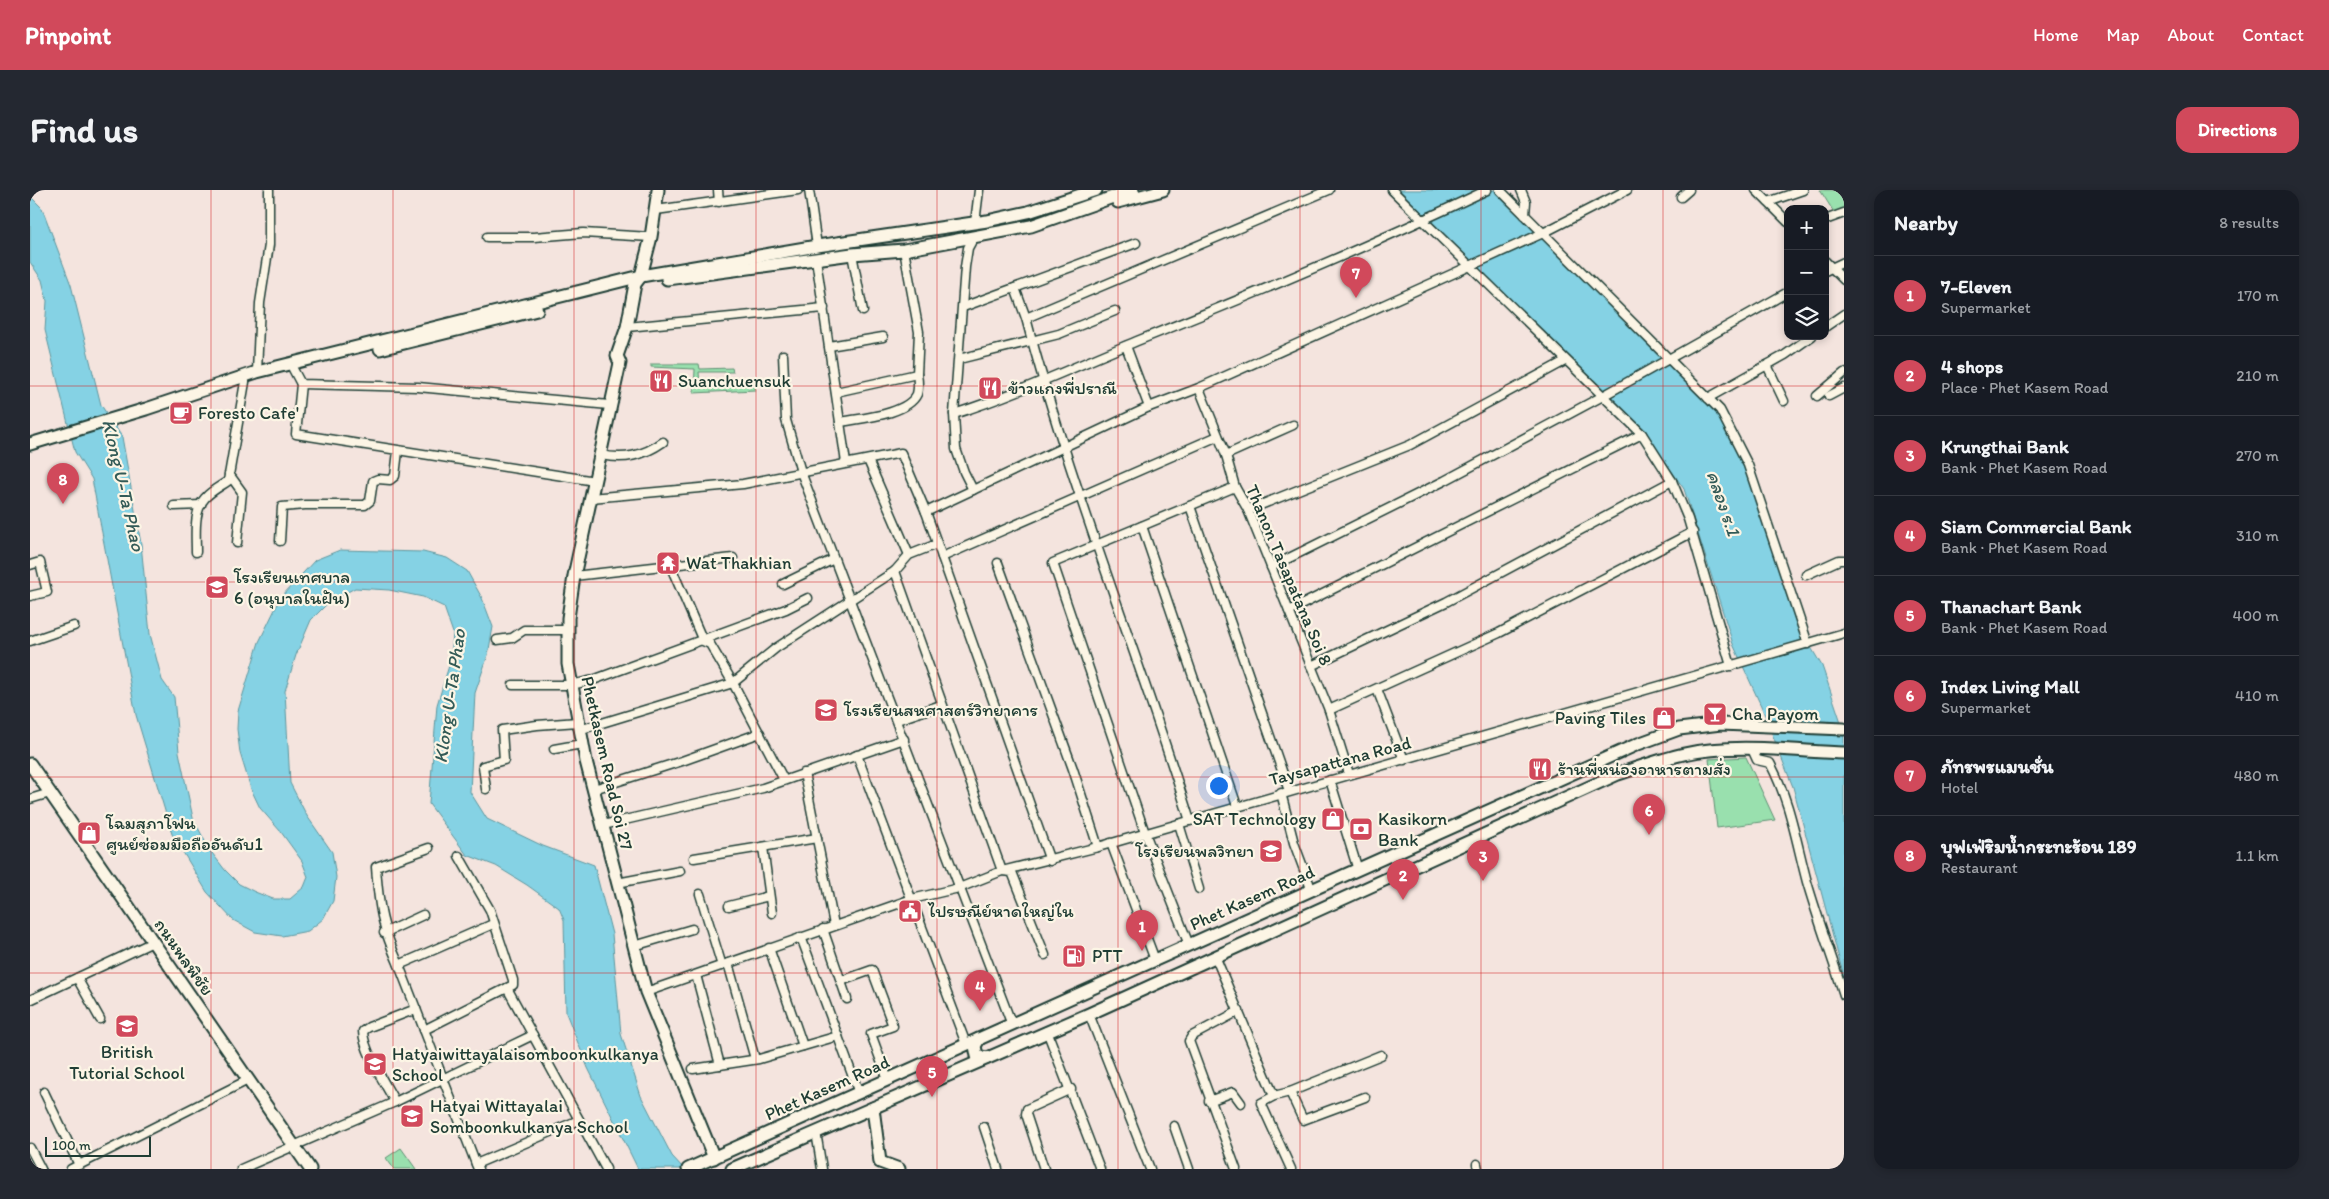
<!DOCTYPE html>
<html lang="en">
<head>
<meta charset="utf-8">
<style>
  :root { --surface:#171b24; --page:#242831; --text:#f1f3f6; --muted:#9ea1a6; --line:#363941; --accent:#d1495b }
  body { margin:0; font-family:Itim,"Playpen Sans Thai",sans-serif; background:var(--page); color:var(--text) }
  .controls { position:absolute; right:15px; top:15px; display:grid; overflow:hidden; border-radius:10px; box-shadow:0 2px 8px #0003 }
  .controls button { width:45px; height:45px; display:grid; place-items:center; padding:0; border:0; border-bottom:1px solid var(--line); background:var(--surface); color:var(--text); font:25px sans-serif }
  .scale { position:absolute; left:15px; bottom:12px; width:106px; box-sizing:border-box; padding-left:5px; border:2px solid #1f3d34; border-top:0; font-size:14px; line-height:18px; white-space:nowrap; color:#1f3d34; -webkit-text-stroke:4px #fcf5e5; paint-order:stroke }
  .you { position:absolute; left:1188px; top:595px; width:18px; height:18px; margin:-12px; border:4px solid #fff; border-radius:50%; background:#1a73e8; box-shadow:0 0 0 8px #1a73e833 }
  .badge { display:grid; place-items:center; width:32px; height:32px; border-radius:50%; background:var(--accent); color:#fff; font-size:16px; font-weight:700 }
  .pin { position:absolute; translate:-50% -41px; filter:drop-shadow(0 1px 2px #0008) }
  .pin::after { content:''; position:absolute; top:26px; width:18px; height:15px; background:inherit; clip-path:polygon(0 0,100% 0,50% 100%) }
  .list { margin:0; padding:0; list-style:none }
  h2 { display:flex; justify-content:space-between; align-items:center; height:65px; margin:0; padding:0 20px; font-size:21px }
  h2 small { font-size:16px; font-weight:400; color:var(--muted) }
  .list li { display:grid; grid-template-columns:32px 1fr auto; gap:15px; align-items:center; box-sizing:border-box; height:80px; padding:0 20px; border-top:1px solid var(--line) }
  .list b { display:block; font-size:19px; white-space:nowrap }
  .list p { margin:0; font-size:16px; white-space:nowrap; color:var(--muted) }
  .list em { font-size:16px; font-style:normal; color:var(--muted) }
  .icon { flex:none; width:28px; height:28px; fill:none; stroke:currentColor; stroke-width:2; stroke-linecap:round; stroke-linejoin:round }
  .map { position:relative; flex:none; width:1814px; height:979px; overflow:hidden; border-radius:15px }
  header { display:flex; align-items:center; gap:30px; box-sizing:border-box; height:70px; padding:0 25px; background:var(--accent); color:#fff }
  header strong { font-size:24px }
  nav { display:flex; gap:28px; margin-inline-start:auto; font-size:18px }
  .intro { display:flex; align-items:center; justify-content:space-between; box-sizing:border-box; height:120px; padding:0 30px }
  h1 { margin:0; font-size:35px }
  .button { padding:12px 22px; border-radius:15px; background:var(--accent); color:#fff; font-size:18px; font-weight:700 }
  main { display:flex; gap:30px; padding:0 30px }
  aside { flex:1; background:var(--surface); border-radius:15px; box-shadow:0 2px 8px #0003 }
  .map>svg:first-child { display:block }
</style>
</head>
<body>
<header>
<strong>Pinpoint</strong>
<nav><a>Home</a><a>Map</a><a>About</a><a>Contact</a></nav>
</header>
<div class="intro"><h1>Find us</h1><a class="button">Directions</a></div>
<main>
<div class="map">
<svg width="1814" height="979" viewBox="0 0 1814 979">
  <rect width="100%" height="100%" fill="#f4e4de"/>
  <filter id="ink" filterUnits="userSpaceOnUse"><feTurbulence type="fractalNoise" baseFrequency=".02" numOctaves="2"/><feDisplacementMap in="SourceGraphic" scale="10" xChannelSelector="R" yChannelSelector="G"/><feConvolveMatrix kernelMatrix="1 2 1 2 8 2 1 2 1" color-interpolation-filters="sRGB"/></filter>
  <g filter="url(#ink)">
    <g fill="#99e0ae" stroke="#5c8e71">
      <path d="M1790,0H1814V22L1805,24Z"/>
      <path d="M621,174H669L670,179L702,178L703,182H669L670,196L725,192V200L664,203L665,179L621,177Z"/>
      <path d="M1716,567L1745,630L1687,638L1679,569Z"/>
      <path d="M371,958L386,979H364L356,968Z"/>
    </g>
    <g fill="#85d2e4" stroke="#5c969e">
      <path d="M1369,0H1469L1686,219L1717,276L1769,437L1792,476L1814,541V787L1763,597L1732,518L1703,454L1654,299L1624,255Z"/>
      <path d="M0,6L12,18L41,95L71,215L92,247L111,354L120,444L132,490L144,507L149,562L163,628L179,659L195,680L209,694L225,702L243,709H260L274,697L278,687L272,671L251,642L230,618L221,599L210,563L207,539L208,521L229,452L251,407L285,370L310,360L393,362L417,368L437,381L452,408L463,437L458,465L445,503L440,602L457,629L513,656L564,675L582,744L591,844L611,906L642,966L654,979H608L558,878L536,823L534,730L529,718L497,695L466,676L437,665L399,614L407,515L421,469L423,443L414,417L393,407L359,400L325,398L299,412L281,430L266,465L255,501L260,593L277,626L302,662L306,687L303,711L293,729L278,741L252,746L225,742L203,730L177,702L142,644L106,525L62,289L45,262L15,140L17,111L12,90L0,72Z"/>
    </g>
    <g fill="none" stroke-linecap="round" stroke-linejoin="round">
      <g stroke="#1f3d34" stroke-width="11">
        <g id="street">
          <path d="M688,0L689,12"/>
          <path d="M779,0L787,56"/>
          <path d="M1362,0L1612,244L1642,291L1658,329L1701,476"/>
          <path d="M1470,0L1690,220L1718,275L1778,454"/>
          <path d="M1491,0L1496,12L1495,25"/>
          <path d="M1726,0L1758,32"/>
          <path d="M1651,7L1659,0"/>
          <path d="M1738,12L1773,0"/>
          <path d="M626,20L768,0"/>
          <path d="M1795,30L1814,23"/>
          <path d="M945,33L949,0"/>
          <path d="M457,47H504L553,43L621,47"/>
          <path d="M822,64L833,121"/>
          <path d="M786,69L816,273"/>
          <path d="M1795,71L1814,90"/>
          <path d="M1795,81L1814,72"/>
          <path d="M985,98L996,128C1041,299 1108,462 1160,631"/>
          <path d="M933,117L1106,53"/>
          <path d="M996,128L1299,0"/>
          <path d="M597,137L794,118"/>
          <path d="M1795,137L1814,124"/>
          <path d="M799,156L853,147"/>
          <path d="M1096,156L1119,217"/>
          <path d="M753,165L756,230L771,282L982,835"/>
          <path d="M929,169L1029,144L1085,121"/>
          <path d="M1737,175L1754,211"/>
          <path d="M263,179L271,194L388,197L579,215"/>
          <path d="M227,182L230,113L239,55V0"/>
          <path d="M271,194L266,244L565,291"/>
          <path d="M1169,198L1196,265L1205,297L1218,320L1299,520L1319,584"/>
          <path d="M806,202L887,184L889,142L874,60"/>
          <path d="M1787,206L1814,183"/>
          <path d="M1799,206L1814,198"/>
          <path d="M1678,208L1755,165L1782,146"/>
          <path d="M924,224C987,204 1046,176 1107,151C1225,104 1342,55 1457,0"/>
          <path d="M810,232C831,228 877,225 887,204C889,197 888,190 887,184"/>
          <path d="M571,265C594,270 613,266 633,252"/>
          <path d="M1196,265L1263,235"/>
          <path d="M838,270L879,365"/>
          <path d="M199,284L212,302L207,353"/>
          <path d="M943,300L934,282L926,259L924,224L935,77L938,58L944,47"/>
          <path d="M561,308L713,294L871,263L896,322L1020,671"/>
          <path d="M144,316L171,315"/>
          <path d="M1160,316L1259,601"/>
          <path d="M1218,320L1380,255L1535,171"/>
          <path d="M896,322L1119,217L1169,198L1440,76L1513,43L1597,0"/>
          <path d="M1112,336L1207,616"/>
          <path d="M250,351L252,317L275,315H335L340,311L343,291L348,289L360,290L365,286L368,261"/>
          <path d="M166,362C166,345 163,321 175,308C181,301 191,296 198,291L215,192"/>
          <path d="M912,367L1188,246"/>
          <path d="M968,373L1043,579L1068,657"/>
          <path d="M0,375L10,372L17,402L0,406"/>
          <path d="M641,377L673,451L680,454L703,493L754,590"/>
          <path d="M1241,377L1414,291L1571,207L1758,102"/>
          <path d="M865,381L972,681L982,682L1015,765"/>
          <path d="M1776,385L1809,370H1814"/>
          <path d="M544,386L703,368"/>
          <path d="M753,394L804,369"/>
          <path d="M1259,421L1612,244"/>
          <path d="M467,450L482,448L494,440H538"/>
          <path d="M0,451L44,436"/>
          <path d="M1281,476L1416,412L1642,291"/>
          <path d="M483,495H541L563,490L756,419L778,408"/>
          <path d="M1347,499L1374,570"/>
          <path d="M1299,520L1469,443L1663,342"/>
          <path d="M867,530L911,515"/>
          <path d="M549,540L703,493L746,458L865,381L879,365L907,354"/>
          <path d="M524,559L552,554"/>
          <path d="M1722,559L1727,570L1740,573C1760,611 1766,651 1777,692C1788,730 1802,767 1814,805"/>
          <path d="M827,565L936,854"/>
          <path d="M774,583L804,735"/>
          <path d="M1300,590L1328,680"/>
          <path d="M456,599L453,576L474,570L472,540L507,535L548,532"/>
          <path d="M564,599L652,571L730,543"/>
          <path d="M1251,603L1264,653L1282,701"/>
          <path d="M0,609L20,603"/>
          <path d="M1149,634L1169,699"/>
          <path d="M573,635L733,598L874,549"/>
          <path d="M1081,653L1125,770"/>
          <path d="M733,657L742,723"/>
          <path d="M399,658L346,677C349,719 352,737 369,775L448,979"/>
          <path d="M429,666L460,720L483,790V795L477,798"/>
          <path d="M664,668L787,648"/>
          <path d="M587,693L650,681"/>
          <path d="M670,704L692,776"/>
          <path d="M699,716L739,706"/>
          <path d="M793,739L817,809"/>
          <path d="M354,743L393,725"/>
          <path d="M771,747L829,903"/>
          <path d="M1159,755L1115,643L1023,373L1205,297"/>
          <path d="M604,756L662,739"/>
          <path d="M739,758L773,856"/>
          <path d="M1185,766L1244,906"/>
          <path d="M698,773L725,869"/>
          <path d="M369,775L463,734"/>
          <path d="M666,785L690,875"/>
          <path d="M47,788L70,829"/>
          <path d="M811,791L842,780L863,836L841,844L858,890"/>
          <path d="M616,802L882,709L929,698L972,681L1068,657L1814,443"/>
          <path d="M0,810L123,752"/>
          <path d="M1059,824L1120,979"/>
          <path d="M394,840L477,798L576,979"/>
          <path d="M1017,841L1070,979"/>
          <path d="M663,879L729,869L808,846"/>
          <path d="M14,902L49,975"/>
          <path d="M1260,902L1273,930L1335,907"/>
          <path d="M1179,911L1203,902L1211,913"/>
          <path d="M365,912C356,895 333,860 333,841L339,837L386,819"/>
          <path d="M1144,936L1159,979"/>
          <path d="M954,937L968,979"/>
          <path d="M786,942L792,979"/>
          <path d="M0,958L11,979"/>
          <path d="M446,974L549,930"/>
          <path d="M1447,974L1448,979"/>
          <path d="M41,979L218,890"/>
          <path d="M211,979L365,912L503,845"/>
          <path d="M1014,979L996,924L997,919L1041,899"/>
          <path d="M1206,979L1159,851L1162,846L1209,821"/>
          <path d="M1261,979L1231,913L1244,906L1260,902L1351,865"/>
        </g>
      </g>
      <g stroke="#1f3d34" stroke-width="15">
        <g id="secondary">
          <path d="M628,0L621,47L611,86L605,94L597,137L587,166L590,173L544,386L538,428V474L556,571L616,802L684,968"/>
          <path d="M1088,12L1133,0"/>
          <path d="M637,89L822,64L874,60L1001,36L1103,0"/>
          <path d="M350,159L507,120"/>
          <path d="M0,254L116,219L227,182L611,86L787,56L957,31L998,22L1066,0"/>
          <path d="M0,574L280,979"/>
          <path d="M949,849L945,856L947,866L957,868"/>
          <path d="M843,918L850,972L869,979"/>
          <path d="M658,979L1608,554L1649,539L1691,534L1814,539"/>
          <path d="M702,979L1059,824L1588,584C1610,577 1632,569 1654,564C1705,553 1762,561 1814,563"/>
        </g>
      </g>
      <use href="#street" stroke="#fcf5e5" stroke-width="8"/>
      <use href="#secondary" stroke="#fcf5e5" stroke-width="11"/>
    </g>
  </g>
  <path fill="none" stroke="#d62828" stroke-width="1" stroke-opacity="0.55" d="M181,0V979M363,0V979M544,0V979M726,0V979M907,0V979M1088,0V979M1270,0V979M1451,0V979M1633,0V979M0,196H1814M0,392H1814M0,587H1814M0,783H1814"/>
  <defs>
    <g id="restaurant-square" transform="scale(1.25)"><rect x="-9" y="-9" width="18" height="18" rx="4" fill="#d1495b" stroke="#fcf5e5"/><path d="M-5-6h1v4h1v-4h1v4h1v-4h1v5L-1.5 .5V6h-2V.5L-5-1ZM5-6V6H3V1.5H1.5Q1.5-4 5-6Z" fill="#fff"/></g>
    <g id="cafe-square" transform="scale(1.25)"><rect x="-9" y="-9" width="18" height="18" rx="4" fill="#d1495b" stroke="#fcf5e5"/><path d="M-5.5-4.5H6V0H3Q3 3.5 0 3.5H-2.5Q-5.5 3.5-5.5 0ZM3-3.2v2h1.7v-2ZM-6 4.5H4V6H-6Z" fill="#fff"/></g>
    <g id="temple-square" transform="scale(1.25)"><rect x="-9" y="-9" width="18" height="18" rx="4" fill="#d1495b" stroke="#fcf5e5"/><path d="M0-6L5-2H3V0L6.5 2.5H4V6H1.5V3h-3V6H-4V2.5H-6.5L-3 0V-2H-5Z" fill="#fff"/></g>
    <g id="school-square" transform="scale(1.25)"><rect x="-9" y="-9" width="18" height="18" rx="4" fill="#d1495b" stroke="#fcf5e5"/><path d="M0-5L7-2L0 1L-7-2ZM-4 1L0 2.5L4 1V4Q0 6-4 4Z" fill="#fff"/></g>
    <g id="bar-square" transform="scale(1.25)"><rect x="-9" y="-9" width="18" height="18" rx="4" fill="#d1495b" stroke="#fcf5e5"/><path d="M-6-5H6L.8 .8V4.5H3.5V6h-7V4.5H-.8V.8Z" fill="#fff"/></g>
    <g id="shop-square" transform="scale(1.25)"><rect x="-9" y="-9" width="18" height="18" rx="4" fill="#d1495b" stroke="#fcf5e5"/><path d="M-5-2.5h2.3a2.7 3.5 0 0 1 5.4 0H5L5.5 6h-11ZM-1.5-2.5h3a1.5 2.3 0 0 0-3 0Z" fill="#fff"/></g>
    <g id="bank-square" transform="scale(1.25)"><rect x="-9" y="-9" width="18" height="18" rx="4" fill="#d1495b" stroke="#fcf5e5"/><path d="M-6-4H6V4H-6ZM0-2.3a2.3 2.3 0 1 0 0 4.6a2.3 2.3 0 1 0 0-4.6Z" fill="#fff"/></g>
    <g id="civic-square" transform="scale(1.25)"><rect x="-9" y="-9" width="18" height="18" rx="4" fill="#d1495b" stroke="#fcf5e5"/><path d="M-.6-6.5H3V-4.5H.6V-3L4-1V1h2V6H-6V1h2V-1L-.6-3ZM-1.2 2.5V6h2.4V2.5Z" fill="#fff"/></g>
    <g id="fuel-square" transform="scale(1.25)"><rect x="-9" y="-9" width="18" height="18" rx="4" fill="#d1495b" stroke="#fcf5e5"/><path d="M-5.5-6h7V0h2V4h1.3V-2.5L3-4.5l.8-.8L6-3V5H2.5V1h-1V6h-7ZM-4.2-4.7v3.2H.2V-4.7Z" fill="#fff"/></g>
  </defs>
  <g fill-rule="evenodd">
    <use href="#restaurant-square" x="631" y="191"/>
    <use href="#restaurant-square" x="960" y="198"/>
    <use href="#cafe-square" x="151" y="223"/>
    <use href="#temple-square" x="638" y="373"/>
    <use href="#school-square" x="187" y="397"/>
    <use href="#school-square" x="796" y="520"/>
    <use href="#bar-square" x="1685" y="524"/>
    <use href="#shop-square" x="1634" y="528"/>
    <use href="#restaurant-square" x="1510" y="579"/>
    <use href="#shop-square" x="1303" y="629"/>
    <use href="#bank-square" x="1331" y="639"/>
    <use href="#shop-square" x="59" y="643"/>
    <use href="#school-square" x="1241" y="661"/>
    <use href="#civic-square" x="880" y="721"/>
    <use href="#fuel-square" x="1044" y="766"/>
    <use href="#school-square" x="97" y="836"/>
    <use href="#school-square" x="345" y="874"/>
    <use href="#school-square" x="382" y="926"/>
  </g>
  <g text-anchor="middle" stroke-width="4.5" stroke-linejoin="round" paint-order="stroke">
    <g font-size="18" fill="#1f3d34" stroke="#fcf5e5" text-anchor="start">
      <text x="648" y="197">Suanchuensuk</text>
      <text x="978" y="204">ข้าวแกงพี่ปราณี</text>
      <text x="168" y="229">Foresto Cafe'</text>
      <text x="656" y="379">Wat Thakhian</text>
      <text x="204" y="393">โรงเรียนเทศบาล<tspan x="204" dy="21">6 (อนุบาลในฝัน)</tspan></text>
      <text x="814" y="526">โรงเรียนสหศาสตร์วิทยาคาร</text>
      <text x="1702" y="530">Cha Payom</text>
      <text x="1616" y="534" text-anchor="end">Paving Tiles</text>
      <text x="1528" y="585">ร้านพี่หน่องอาหารตามสั่ง</text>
      <text x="1286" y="635" text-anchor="end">SAT Technology</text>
      <text x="1348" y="635">Kasikorn<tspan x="1348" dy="21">Bank</tspan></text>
      <text x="76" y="639">โฉมสุภาโฟน<tspan x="76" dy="21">ศูนย์ซ่อมมือถืออันดับ1</tspan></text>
      <text x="1224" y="667" text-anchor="end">โรงเรียนพลวิทยา</text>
      <text x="898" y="727">ไปรษณีย์หาดใหญ่ใน</text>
      <text x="1062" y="772">PTT</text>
      <text x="97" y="868" text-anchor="middle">British<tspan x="97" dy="21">Tutorial School</tspan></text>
      <text x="362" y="870">Hatyaiwittayalaisomboonkulkanya<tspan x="362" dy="21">School</tspan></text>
      <text x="400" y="922">Hatyai Wittayalai<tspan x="400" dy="21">Somboonkulkanya School</tspan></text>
    </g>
    <g font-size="18" fill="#1f3d34" stroke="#fcf5e5">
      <text transform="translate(1259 385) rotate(67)" y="6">Thanon Tasapatana Soi 8</text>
      <text transform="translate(1310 571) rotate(-15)" y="6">Taysapattana Road</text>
      <text transform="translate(577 573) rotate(77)" y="6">Phetkasem Road Soi 27</text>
      <text transform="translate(1222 708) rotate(-24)" y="6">Phet Kasem Road</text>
      <text transform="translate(154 767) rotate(55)" y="6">ถนนพลพิชัย</text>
      <text transform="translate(797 898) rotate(-24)" y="6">Phet Kasem Road</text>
    </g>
    <g font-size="19" font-style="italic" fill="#335b57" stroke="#fcf5e5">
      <text transform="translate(94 295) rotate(77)" y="7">Klong U-Ta Phao</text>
      <text transform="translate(1694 313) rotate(71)" y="7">คลอง ร.1</text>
      <text transform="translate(419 506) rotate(-82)" y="7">Klong U-Ta Phao</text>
    </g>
  </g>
</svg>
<div class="controls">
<button>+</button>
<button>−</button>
<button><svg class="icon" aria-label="layers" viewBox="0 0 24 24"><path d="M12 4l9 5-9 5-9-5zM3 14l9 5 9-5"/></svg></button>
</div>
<div class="scale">100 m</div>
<div class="you"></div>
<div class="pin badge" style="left:1112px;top:761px">1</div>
<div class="pin badge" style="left:1373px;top:710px">2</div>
<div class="pin badge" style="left:1453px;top:691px">3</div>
<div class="pin badge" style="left:950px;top:821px">4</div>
<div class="pin badge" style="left:902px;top:907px">5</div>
<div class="pin badge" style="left:1619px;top:645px">6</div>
<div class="pin badge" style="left:1326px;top:108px">7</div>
<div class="pin badge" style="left:33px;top:314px">8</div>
</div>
<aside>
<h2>Nearby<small>8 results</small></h2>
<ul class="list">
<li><span class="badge">1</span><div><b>7-Eleven</b><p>Supermarket</p></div><em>170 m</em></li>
<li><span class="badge">2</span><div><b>4 shops</b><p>Place · Phet Kasem Road</p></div><em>210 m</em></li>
<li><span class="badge">3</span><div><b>Krungthai Bank</b><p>Bank · Phet Kasem Road</p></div><em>270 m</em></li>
<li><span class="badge">4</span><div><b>Siam Commercial Bank</b><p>Bank · Phet Kasem Road</p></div><em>310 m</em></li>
<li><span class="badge">5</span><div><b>Thanachart Bank</b><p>Bank · Phet Kasem Road</p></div><em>400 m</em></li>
<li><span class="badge">6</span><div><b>Index Living Mall</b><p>Supermarket</p></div><em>410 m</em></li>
<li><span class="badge">7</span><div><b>ภัทรพรแมนชั่น</b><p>Hotel</p></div><em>480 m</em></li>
<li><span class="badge">8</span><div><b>บุฟเฟ่ริมน้ำกระทะร้อน 189</b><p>Restaurant</p></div><em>1.1 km</em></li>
</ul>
</aside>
</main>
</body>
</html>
